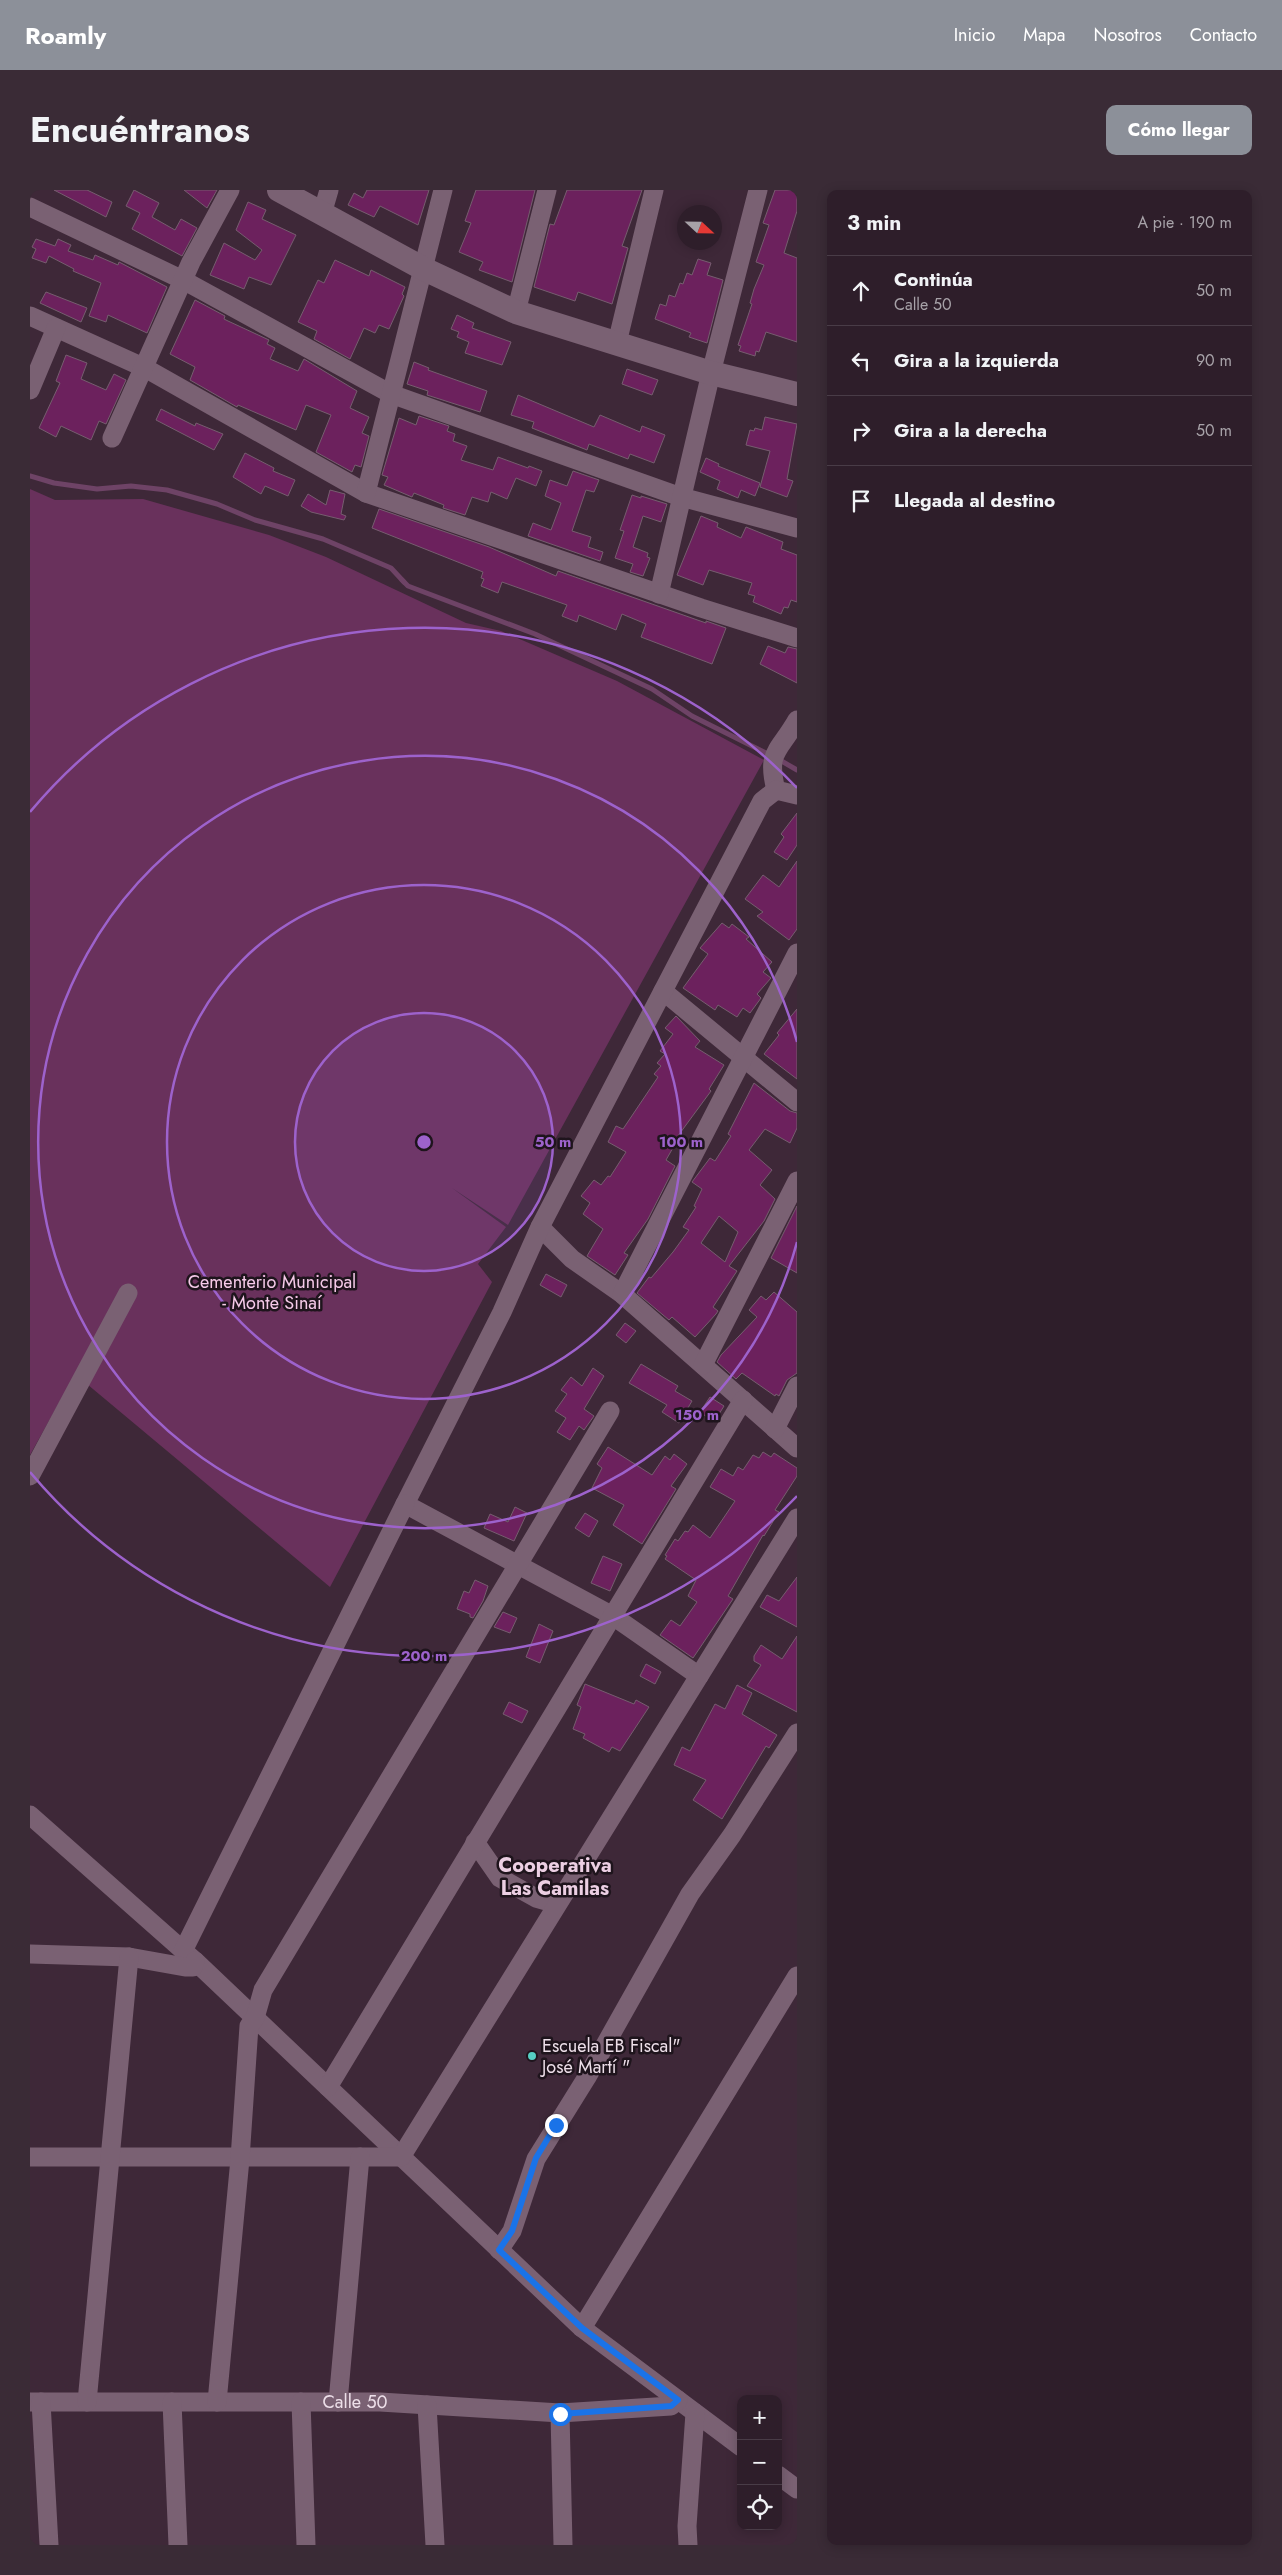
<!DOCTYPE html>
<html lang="es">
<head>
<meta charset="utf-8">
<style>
  :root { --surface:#2e1e2a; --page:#3a2b36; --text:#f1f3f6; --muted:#a7a2a8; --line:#493c47; --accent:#8c9099 }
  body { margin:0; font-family:Jost,sans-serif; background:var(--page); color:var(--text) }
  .controls { position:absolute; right:15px; bottom:15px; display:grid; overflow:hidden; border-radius:10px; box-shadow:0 2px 12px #0003 }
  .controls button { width:45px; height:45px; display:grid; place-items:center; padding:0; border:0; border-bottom:1px solid var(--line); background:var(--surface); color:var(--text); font:25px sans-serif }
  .compass { position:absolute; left:647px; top:15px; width:45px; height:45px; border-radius:50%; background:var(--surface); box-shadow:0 2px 12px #0003; rotate:112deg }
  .stop { position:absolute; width:15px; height:15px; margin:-11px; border:4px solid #1a73e8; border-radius:50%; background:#fff }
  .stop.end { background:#1a73e8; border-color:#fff; box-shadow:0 1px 5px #0008 }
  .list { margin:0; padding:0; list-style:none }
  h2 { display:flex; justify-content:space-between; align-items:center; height:65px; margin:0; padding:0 20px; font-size:21px }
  h2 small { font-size:16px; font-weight:400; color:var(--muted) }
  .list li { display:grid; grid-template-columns:32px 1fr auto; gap:15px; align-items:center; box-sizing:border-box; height:70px; padding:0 20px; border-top:1px solid var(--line) }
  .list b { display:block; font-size:19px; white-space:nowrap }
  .list p { margin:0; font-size:16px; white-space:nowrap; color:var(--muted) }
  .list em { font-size:16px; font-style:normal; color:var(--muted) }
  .icon { flex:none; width:28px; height:28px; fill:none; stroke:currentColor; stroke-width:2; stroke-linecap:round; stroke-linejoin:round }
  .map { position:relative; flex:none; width:767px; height:2355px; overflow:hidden; border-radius:10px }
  header { display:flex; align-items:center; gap:30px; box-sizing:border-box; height:70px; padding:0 25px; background:var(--accent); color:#fff }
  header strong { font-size:24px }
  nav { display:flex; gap:28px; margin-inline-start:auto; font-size:18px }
  .intro { display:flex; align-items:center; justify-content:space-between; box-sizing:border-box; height:120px; padding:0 30px }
  h1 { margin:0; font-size:35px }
  .button { padding:12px 22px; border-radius:10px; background:var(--accent); color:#fff; font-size:18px; font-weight:700 }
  main { display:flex; gap:30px; padding:0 30px }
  aside { flex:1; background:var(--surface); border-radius:10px; box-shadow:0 2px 12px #0003 }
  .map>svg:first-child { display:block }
</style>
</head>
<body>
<header>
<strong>Roamly</strong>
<nav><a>Inicio</a><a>Mapa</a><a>Nosotros</a><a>Contacto</a></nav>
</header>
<div class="intro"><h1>Encuéntranos</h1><a class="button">Cómo llegar</a></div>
<main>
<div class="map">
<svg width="767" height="2355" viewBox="0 0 767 2355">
  <rect width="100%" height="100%" fill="#3e2838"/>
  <path fill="#69315c" d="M0,299L25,310L113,309L239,345L296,367L436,433L471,441L587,491L734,570L478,1035L422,998L476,1037L448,1074L462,1092L300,1397L45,1184L0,1265Z"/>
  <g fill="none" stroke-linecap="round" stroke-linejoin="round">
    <g stroke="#6e4366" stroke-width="5">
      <path d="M0,286L24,293L67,299L101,296L137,300L187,314L225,330L293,349L361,378L374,392"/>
      <path d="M372,390L378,396L505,444L622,499L662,526L740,565"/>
      <path d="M748,569L767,580"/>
    </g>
  </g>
  <g fill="#6c215d" stroke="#765d6f" fill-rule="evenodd">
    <path d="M24,0H57L82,12L76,27Z"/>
    <path d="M104,0L129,13L122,27L145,40L151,29L167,38L152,66L102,39L110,23L96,16Z"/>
    <path d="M154,0H187L177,18Z"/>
    <path d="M337,0H399L388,35L350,16L344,27L318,15L324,3L333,8Z"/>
    <path d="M446,0H505L482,92L449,80L453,72L429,62L441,33L435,31Z"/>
    <path d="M537,0H612L592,56L598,58L582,114L548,102L545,111L504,97L520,34L524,35Z"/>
    <path d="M745,0H767V21L754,63L767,68V152L736,142L729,162L726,161L725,166L709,161L711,156L708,155L722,114L720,113L724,99L734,75L726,72L739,35L733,33Z"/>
    <path d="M218,12L236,20L232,29L266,45L241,95L219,87L214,99L180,85L194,53L225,70L232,60L206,40Z"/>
    <path d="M6,49L25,56L28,49L41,55L38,61L63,70L65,65L88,75L89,72L137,97L117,143L78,125L76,132L59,126L71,93L43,81L44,79L19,66L16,73L2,68L6,59L2,57Z"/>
    <path d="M668,69L681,73L677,85L693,90L677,153L659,147L661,143L625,129L630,114L636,116L639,105L645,107L650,93L653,94L657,83L662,85Z"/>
    <path d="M305,70L339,86L341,80L375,97L372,104L374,106L359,139L349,135L345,143L334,138L320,169L284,149L287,141L268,132L288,90L294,93Z"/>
    <path d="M16,102L57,118L51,132L10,113Z"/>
    <path d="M165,110L195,126L194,129L198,131L239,150L237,154L245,158L240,169L268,181L274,169L327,201L320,218L339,227L332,243L339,246L331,277L325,275L322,282L286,262L301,225L276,215L266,240L208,215L207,217L160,190L165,177L140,164Z"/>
    <path d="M427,125L444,133L442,138L481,152L472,175L435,163L439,152L427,147L429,142L421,139Z"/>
    <path d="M36,165L57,173L51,189L76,200L84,184L96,190L76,234L69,231L61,250L31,236L26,247L9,238L30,193L26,191Z"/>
    <path d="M384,172L399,178L398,180L457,201L450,222L397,205L398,201L377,194Z"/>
    <path d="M597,179L628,190L622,205L592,194Z"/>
    <path d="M488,205L564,237L570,225L610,242L612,236L635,245L624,273L600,264L598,269L559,254L557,260L502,238L504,232L481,225Z"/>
    <path d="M131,219L165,236L166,233L193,244L184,260L126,230Z"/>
    <path d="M389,226L419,236L417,241L425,244L423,251L437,256L431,270L463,280L468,267L498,278L499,276L512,281L506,296L486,288L477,309L461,302L458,312L442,307L435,325L413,318L414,315L384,303L382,307L354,295L358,287L352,285L369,228L386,235Z"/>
    <path d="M735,227L767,234L757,289L763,291L757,307L730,297L740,261L716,255L720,240L724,241L725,238L732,240Z"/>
    <path d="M215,263L244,278L243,281L265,290L258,306L235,296L231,304L203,287Z"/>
    <path d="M676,268L689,274L688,276L730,293L725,306L711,300L708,308L687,299L690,291L670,282Z"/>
    <path d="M543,281L569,290L564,302L556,300L542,341L561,347L558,357L573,362L570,371L498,346L503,333L521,340L531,313L515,306L520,290L537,296Z"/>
    <path d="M300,300L315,304L311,324L316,326L314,330L281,322L271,316L278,304L296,315Z"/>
    <path d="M602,305L611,308V306L637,314L631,332L613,326L603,357L618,363L617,367L620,368L613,386L600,382L603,374L585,368L594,341L590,340Z"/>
    <path d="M349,319L459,357L526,386L528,381L676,433V431L696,438L682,474L611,447L616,434L592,424L586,440L549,425L547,432L532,426L537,415L472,392L468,403L451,396L454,389L451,388L453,382L342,338Z"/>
    <path d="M671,326L688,333L687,337L711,348L716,337L753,352L751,359L767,365V412L761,410L758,418L754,417L751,424L723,412L725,406L718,404L722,393L679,380L673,395L647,385Z"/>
    <path d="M738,456L755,463L758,457L767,459V493L730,474Z"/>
    <path d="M767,623V655L757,670L744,662L754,647L751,644Z"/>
    <path d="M767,671V739L759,750L727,726L733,722L715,709L733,685L749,697Z"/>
    <path d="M692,733L699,738L702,734L719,747L716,749L742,772L733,782L741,788L727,804L731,808L720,823L713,818L707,827L688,815L685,820L653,798L678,764L670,758Z"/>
    <path d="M767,819V889L734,864L749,845L747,843Z"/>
    <path d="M646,826L670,851L665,857L694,875L679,899L681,901L642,954L644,956L636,970L645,976L618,1029L594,1063L598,1065L585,1085L557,1066L573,1039L553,1024L560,1013L551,1006L564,990L571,995L578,986L580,987L596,962L578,952L586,936L593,939L628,887L624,884L631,876L627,873L635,864L630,861L643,844L635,838Z"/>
    <path d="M724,893L760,921L767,923V938L760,953L735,939L719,960L742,980L730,995L745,1009L734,1031L699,1076L707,1081L683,1117L688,1121L686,1124L665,1147L642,1127L639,1130L607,1103L619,1087L621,1088L643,1062L659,1040L653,1037L666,1017L664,1016L672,999L662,992L680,968L685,971L701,946L698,944L700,940ZM689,1026L708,1042L695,1072L671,1053Z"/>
    <path d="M767,1016V1083L741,1068Z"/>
    <path d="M516,1084L537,1095L531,1107L510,1095Z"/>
    <path d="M744,1102L767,1122V1183L757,1190L749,1206L746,1204L745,1206L712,1183L706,1189L687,1172L691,1165L727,1127L719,1120L731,1106L736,1110Z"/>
    <path d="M595,1133L606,1141L596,1153L586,1145Z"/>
    <path d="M611,1174L648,1196L645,1201L662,1211L649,1233L632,1222L637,1215L599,1193Z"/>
    <path d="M563,1178L574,1186L554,1219L564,1226L554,1240L549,1236L540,1250L527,1242L536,1228L525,1221L537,1204L531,1200L541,1187L552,1196Z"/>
    <path d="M680,1207L694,1216L684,1232L670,1222Z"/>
    <path d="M578,1257L622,1285L635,1266L640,1270L644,1264L657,1274L641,1296L646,1299L612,1354L583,1335L594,1315L562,1298L572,1278L567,1274Z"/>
    <path d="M733,1262L741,1267L744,1263L767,1278V1286L745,1320L749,1322L734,1346L733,1345L698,1406L703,1409L663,1468L630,1445L641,1430L650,1436L667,1412L658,1406L666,1390L635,1369L637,1366L635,1365L645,1349L648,1351L655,1341L658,1342L663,1335L680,1348L705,1311L680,1297L691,1279L703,1286L708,1277L713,1280L723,1265L729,1268Z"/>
    <path d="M485,1317L497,1323L484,1351L454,1338L460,1324L478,1332Z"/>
    <path d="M555,1323L568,1331L559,1347L545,1338Z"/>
    <path d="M573,1366L592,1374L580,1401L561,1393Z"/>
    <path d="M767,1387V1437L730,1417L737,1405L749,1411Z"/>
    <path d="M445,1390L458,1396L453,1411L443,1428L440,1427V1424L427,1419L434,1401L439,1403Z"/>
    <path d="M473,1422L487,1428L480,1443L464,1437Z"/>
    <path d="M509,1434L523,1441L510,1473L496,1467Z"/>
    <path d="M767,1446V1522L717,1496L731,1475L724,1471V1466L731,1455L752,1469Z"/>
    <path d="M616,1474L631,1482L625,1494L610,1486Z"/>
    <path d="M555,1494L604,1514L606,1510L619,1517L590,1561L582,1557L579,1562L553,1548L555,1544L543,1539L551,1517L547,1515Z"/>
    <path d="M707,1495L722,1503L712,1524L747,1545L739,1558L736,1556L692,1629L663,1610L676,1590L644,1575L652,1557L660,1561L685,1514L695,1519Z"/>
    <path d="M479,1512L498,1521L492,1533L473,1524Z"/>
  </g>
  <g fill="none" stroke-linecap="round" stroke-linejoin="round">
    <g stroke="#7a6173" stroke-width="19">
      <path d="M0,17L153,90L361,204L651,307L767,338"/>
      <path d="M292,24L299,0"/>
      <path d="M486,122L517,0"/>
      <path d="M0,126L115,178L336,303L671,418L767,448"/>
      <path d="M587,153L624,0"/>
      <path d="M0,200L26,138"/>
      <path d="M82,248L161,72L200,0"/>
      <path d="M336,303L413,0"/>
      <path d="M629,404L681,183L728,0"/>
      <path d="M746,600C736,561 749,562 767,530"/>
      <path d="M633,801L767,912"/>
      <path d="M510,1037L542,1069L592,1104L767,1258"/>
      <path d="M592,1104L767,763"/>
      <path d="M673,1175L767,991"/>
      <path d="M745,1239L767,1196"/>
      <path d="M0,1286L98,1103"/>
      <path d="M669,1486L583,1426L375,1314L472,1122L510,1037L732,611L746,600L767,605"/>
      <path d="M0,1625L165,1771L552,2138L711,2257"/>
      <path d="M445,1652L470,1688L506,1708L527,1714"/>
      <path d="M153,1761L375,1314"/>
      <path d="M0,1764L99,1767L155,1777H163L165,1771"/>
      <path d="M298,1897L713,1210"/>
      <path d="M0,1967H371L767,1328"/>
      <path d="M469,2060L482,2041L506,1969L557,1887L660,1704L702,1645L767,1543"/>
      <path d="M552,2138L767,1786"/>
      <path id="s1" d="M0,2212H350L530,2223L641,2216L648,2210"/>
      <path d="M11,2212L19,2355"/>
      <path d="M57,2212L99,1767"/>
      <path d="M142,2212L148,2355"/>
      <path d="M187,2212L210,1969L219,1836L225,1828L233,1800L580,1221"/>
      <path d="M271,2212L276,2355"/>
      <path d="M308,2212L330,1967"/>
      <path d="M397,2215L405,2355"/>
      <path d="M530,2223L533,2355"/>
      <path d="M748,2285L767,2299"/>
      <path d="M658,2355L657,2336L665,2223"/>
    </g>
    <path stroke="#7a6173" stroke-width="24" d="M249,0L394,79L486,122L681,183L767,204"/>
  </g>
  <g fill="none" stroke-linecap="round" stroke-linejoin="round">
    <path stroke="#1a73e8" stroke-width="6" d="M526,1935L506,1968L482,2041L469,2060L552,2138L648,2210L641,2216L530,2224"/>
  </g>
  <circle cx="394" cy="952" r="129" fill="#9d62cc" fill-opacity=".12"/>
  <g fill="none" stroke="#9d62cc" stroke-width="2.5">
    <circle cx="394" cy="952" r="129"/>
    <circle cx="394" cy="952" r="257"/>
    <path d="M767 1052A386 386 0 1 1 767 852"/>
    <path d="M767 1306A514 514 0 0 1 0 1282M0 622A514 514 0 0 1 767 598"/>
  </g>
  <circle fill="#56cec3" stroke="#1e141c" stroke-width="2" cx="502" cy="1866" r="5"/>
  <g text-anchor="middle" stroke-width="5" stroke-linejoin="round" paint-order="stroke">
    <g font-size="18" fill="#f6cae9" stroke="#1e141c">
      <text x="242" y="1098">Cementerio Municipal<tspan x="242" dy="21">- Monte Sinaí</tspan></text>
    </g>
    <g font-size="18" fill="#eddfe9" stroke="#1e141c" text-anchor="start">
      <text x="512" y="1862">Escuela EB Fiscal"<tspan x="512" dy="21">José Martí "</tspan></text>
    </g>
    <g font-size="18" fill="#eddfe9" stroke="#1e141c">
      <text dy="6" stroke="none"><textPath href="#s1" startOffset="325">Calle 50</textPath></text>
    </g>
    <g font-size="20" font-weight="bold" fill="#eccfe3" stroke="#1e141c">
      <text x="525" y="1682">Cooperativa<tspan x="525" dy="23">Las Camilas</tspan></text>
    </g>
  </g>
  <circle cx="394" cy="952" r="8" fill="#9d62cc" stroke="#1e141c" stroke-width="2.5"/>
  <g font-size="15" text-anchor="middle" font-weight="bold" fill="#9d62cc" stroke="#1e141c" stroke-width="5" stroke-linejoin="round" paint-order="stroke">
    <text x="523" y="957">50 m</text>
    <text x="651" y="957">100 m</text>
    <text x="667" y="1230">150 m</text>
    <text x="394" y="1471">200 m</text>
  </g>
</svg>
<div class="controls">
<button>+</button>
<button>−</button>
<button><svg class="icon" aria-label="locate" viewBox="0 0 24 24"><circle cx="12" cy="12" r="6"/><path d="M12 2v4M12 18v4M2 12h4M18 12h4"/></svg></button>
</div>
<svg class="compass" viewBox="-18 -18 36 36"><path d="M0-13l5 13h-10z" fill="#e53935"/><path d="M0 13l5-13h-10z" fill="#a7a2a8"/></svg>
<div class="stop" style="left:530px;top:2224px"></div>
<div class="stop end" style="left:526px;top:1935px"></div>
</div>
<aside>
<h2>3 min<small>A pie · 190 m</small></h2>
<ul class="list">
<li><svg class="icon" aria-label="ahead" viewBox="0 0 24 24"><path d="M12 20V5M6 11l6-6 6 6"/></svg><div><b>Continúa</b><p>Calle 50</p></div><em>50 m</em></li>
<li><svg class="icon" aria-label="left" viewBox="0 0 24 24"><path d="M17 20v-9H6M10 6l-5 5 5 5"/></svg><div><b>Gira a la izquierda</b></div><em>90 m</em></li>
<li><svg class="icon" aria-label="right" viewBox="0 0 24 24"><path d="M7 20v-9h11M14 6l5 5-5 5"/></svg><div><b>Gira a la derecha</b></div><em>50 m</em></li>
<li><svg class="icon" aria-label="arrive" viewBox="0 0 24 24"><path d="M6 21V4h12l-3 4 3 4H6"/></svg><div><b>Llegada al destino</b></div></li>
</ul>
</aside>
</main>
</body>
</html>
